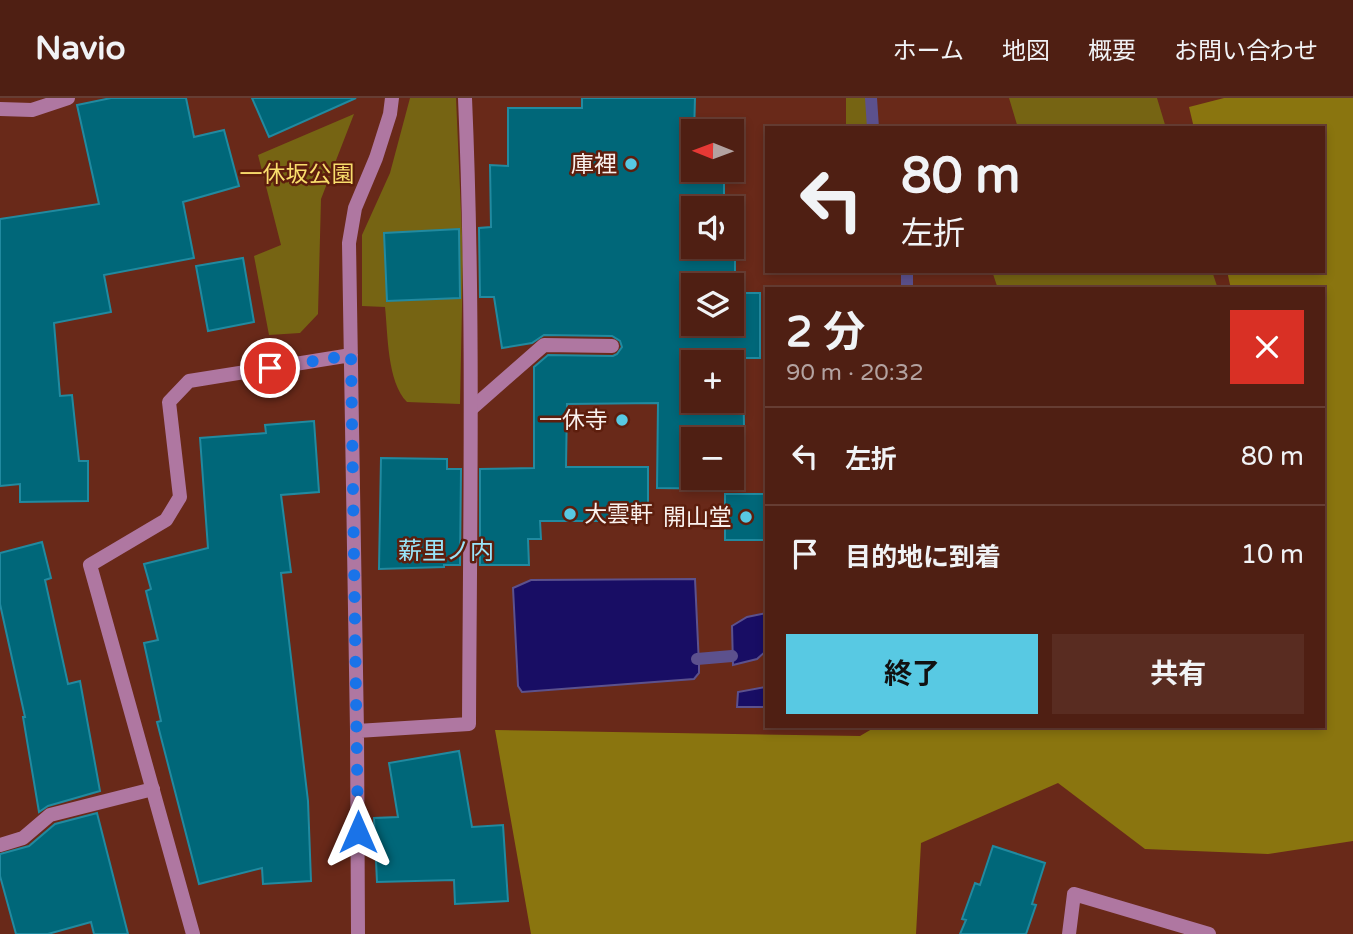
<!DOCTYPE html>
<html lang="ja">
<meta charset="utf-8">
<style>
:root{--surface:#4f1f13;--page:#592c21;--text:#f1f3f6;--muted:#b3a2a0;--line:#663d33;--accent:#58c9e3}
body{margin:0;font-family:"Varela Round","Noto Sans JP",sans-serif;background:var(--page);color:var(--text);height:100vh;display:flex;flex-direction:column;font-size:26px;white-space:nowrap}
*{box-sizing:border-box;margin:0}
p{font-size:23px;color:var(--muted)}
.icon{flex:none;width:38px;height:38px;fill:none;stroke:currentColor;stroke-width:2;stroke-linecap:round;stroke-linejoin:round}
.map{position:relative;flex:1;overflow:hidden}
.panel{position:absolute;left:765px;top:189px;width:560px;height:441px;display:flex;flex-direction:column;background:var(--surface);border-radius:0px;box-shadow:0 4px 10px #0003,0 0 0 2px var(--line)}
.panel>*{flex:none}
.banner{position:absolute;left:765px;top:28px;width:560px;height:147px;border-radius:0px;box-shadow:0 4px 10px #0003,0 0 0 2px var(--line);background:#4f1f13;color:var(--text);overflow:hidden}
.needle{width:46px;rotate:271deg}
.controls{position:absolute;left:681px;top:21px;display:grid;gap:14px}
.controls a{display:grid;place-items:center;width:63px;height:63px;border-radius:0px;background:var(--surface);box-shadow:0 4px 10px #0003,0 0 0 2px var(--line);font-size:35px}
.pin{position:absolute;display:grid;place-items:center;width:60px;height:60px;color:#fff;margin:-30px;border:4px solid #fff;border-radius:50%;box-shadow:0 2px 7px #0007}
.me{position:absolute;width:77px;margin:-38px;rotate:0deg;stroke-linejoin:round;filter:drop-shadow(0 0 5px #0008)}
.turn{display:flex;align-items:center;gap:24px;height:147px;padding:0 21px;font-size:32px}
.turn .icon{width:91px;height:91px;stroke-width:2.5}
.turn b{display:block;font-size:49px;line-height:60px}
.round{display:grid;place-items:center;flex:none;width:74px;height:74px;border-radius:0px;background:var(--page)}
.summary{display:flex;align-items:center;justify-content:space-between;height:119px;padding:0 21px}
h1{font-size:42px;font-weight:700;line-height:52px}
.button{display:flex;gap:14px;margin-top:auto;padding:14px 21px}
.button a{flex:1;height:80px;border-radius:0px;background:var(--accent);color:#111;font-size:28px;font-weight:700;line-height:80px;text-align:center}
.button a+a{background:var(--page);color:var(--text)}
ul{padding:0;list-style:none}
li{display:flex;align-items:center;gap:21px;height:98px;padding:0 21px;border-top:2px solid var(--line)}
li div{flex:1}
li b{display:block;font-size:26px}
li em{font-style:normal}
header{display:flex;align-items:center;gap:42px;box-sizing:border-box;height:98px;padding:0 35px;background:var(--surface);border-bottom:2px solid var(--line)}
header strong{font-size:33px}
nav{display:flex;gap:38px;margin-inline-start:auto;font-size:24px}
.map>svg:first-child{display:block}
.green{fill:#766413}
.forest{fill:#8a750f}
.water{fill:#180d64;stroke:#5c518d;stroke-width:2}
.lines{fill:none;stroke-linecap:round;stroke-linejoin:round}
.stream{stroke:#5c518d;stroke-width:12}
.building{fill:#006779;stroke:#218aa0;stroke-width:2;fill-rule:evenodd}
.lane{stroke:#af77a1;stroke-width:14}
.street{stroke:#af77a1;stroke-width:14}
.route{stroke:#1a73e8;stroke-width:12;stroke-dasharray:0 21.6}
.poi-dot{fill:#58c9e3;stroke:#5d1e0d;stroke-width:2.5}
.labels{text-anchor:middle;stroke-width:5;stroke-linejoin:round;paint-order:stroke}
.poi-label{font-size:23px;fill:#f9f1ee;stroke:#5d1e0d;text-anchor:end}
.park-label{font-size:23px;fill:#f9dd6c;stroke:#5d1e0d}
.neighbourhood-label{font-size:24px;fill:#99e5f9;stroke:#5d1e0d}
</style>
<header>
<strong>Navio</strong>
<nav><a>ホーム</a><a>地図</a><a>概要</a><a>お問い合わせ</a></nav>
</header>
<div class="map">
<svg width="1353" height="836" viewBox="0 0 1353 836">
<rect width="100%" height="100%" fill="#692919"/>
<!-- green -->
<path class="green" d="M410 0H456L463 160 460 306 407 304C387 284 388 236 385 209L362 208V137L390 75Z
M846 0H868L870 30H846Z
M1009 0H1157L1166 30H1018Z
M354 16 321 101 318 216 300 235 269 237 254 158 281 147 258 57Z
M992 173H1212L1218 191H998Z"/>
<!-- forest -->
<path class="forest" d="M1224 0H1353V743L1268 756 1145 751 1058 685 921 745 916 836H531L495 632 860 638 877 628H1323V191H1231L1227 173H1323V30H1194L1189 9Z"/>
<!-- water -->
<path class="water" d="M695 481 699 567V575L694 581 522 594 518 588 513 490 531 482Z
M766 515V553L757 561 733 567 732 528 747 519Z
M766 589V609H737L738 594Z"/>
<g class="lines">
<!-- stream -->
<path class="stream" d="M871 0 873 30
M907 173V191
M697 561 732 558"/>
</g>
<!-- building -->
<path class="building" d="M111 0H186L194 39 224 32 239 88 183 104 194 160 104 177 111 214 54 225 60 298 72 297 79 363H88V403L20 404V386L0 388V121L99 106 77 7Z
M252 0H356L269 39Z
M582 0H695L693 72H696V78H724V110H693V149H732V111H735V195H760V260H743L744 329 737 330 736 391 657 390 658 305 567 306 566 369H648V423H540L541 441H528L529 467H480V371L534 370V269L548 257 613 258 617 256 622 249 620 243 612 238 544 237 532 245 502 250 494 199H480L479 130 491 129 490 67 508 68V10H582ZM693 187H732V226H693ZM693 264H732V303H693ZM693 341H732V380H693Z
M459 131 460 200 387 203 384 135Z
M243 160 254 224 208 233 196 168Z
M314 323 319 394 281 397 291 474 281 475 308 703 311 783 263 786 262 770 199 786 157 624 161 623 144 545 158 542 146 493 151 491 144 466 208 450 200 340 266 335 265 327Z
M381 360 447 361V371H461L460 467H444V469L379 471Z
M725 396H766V442H725Z
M42 444 51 480 45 482 68 586 80 583 100 693 48 708 39 714 23 619H25L0 506V455Z
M459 653 472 729 503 727 508 803 455 806 454 782 377 784 374 720 398 719 389 665Z
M97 715 128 836H94L91 824 48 836H16L0 778V756L29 748 55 726Z
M993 748 1045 765 1032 806 1036 807 1026 836H960L966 822 962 821 975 785 980 787Z"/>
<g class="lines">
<!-- lane -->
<path class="lane" d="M471 311 544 247 612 248
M0 747 23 740 50 717 153 691"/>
<!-- street -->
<path class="street" d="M0 11 32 12 68 0
M357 633 469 626C470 417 474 208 465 0
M193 836 90 467 166 422 180 399 169 304 189 283 351 257
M358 836 357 633 349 145 355 110 376 60 390 16 392 0
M1069 836 1074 796 1209 836"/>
</g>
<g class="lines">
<!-- route -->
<path class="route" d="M270 270 351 257 358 734"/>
</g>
<!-- markers -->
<g class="poi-dot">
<circle cx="631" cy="66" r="7"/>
<circle cx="622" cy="322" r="7"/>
<circle cx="570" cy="416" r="7"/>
<circle cx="746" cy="419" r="7"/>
</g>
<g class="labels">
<!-- poi labels -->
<g class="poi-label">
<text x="617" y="74">庫裡</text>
<text x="608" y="330">一休寺</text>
<text x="584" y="424" text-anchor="start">大雲軒</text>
<text x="732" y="427">開山堂</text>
</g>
<!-- park labels -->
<g class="park-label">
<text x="297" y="84">一休坂公園</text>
</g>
<!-- neighbourhood labels -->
<g class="neighbourhood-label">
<text x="446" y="461">薪里ノ内</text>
</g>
</g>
</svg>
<div class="controls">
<a><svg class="needle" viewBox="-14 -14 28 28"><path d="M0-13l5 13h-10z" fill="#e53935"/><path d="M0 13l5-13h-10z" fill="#b3a2a0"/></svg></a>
<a><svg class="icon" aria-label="sound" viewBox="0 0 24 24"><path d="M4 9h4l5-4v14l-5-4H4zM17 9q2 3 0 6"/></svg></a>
<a><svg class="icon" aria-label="layers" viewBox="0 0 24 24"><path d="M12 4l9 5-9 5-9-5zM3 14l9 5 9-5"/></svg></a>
<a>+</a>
<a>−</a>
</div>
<div class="pin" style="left:270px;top:270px;background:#d93025"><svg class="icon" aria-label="arrive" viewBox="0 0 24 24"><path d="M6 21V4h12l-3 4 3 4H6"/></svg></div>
<svg class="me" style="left:358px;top:734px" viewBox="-20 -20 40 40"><path d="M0-17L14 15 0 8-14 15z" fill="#1a73e8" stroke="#fff" stroke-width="4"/></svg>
<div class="banner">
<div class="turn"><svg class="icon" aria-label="left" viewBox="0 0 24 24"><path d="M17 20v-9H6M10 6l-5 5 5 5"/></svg><div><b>80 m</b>左折</div></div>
</div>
<section class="panel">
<div class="summary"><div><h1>2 分</h1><p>90 m · 20:32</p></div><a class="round" style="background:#d93025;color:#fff"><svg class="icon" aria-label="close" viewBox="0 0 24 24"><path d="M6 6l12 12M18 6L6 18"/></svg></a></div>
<ul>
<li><svg class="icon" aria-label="left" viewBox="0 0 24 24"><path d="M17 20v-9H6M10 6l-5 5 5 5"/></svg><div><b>左折</b></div><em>80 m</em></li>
<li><svg class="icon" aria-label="arrive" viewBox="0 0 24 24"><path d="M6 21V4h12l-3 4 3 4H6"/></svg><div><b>目的地に到着</b></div><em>10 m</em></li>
</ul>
<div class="button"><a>終了</a><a>共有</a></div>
</section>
</div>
